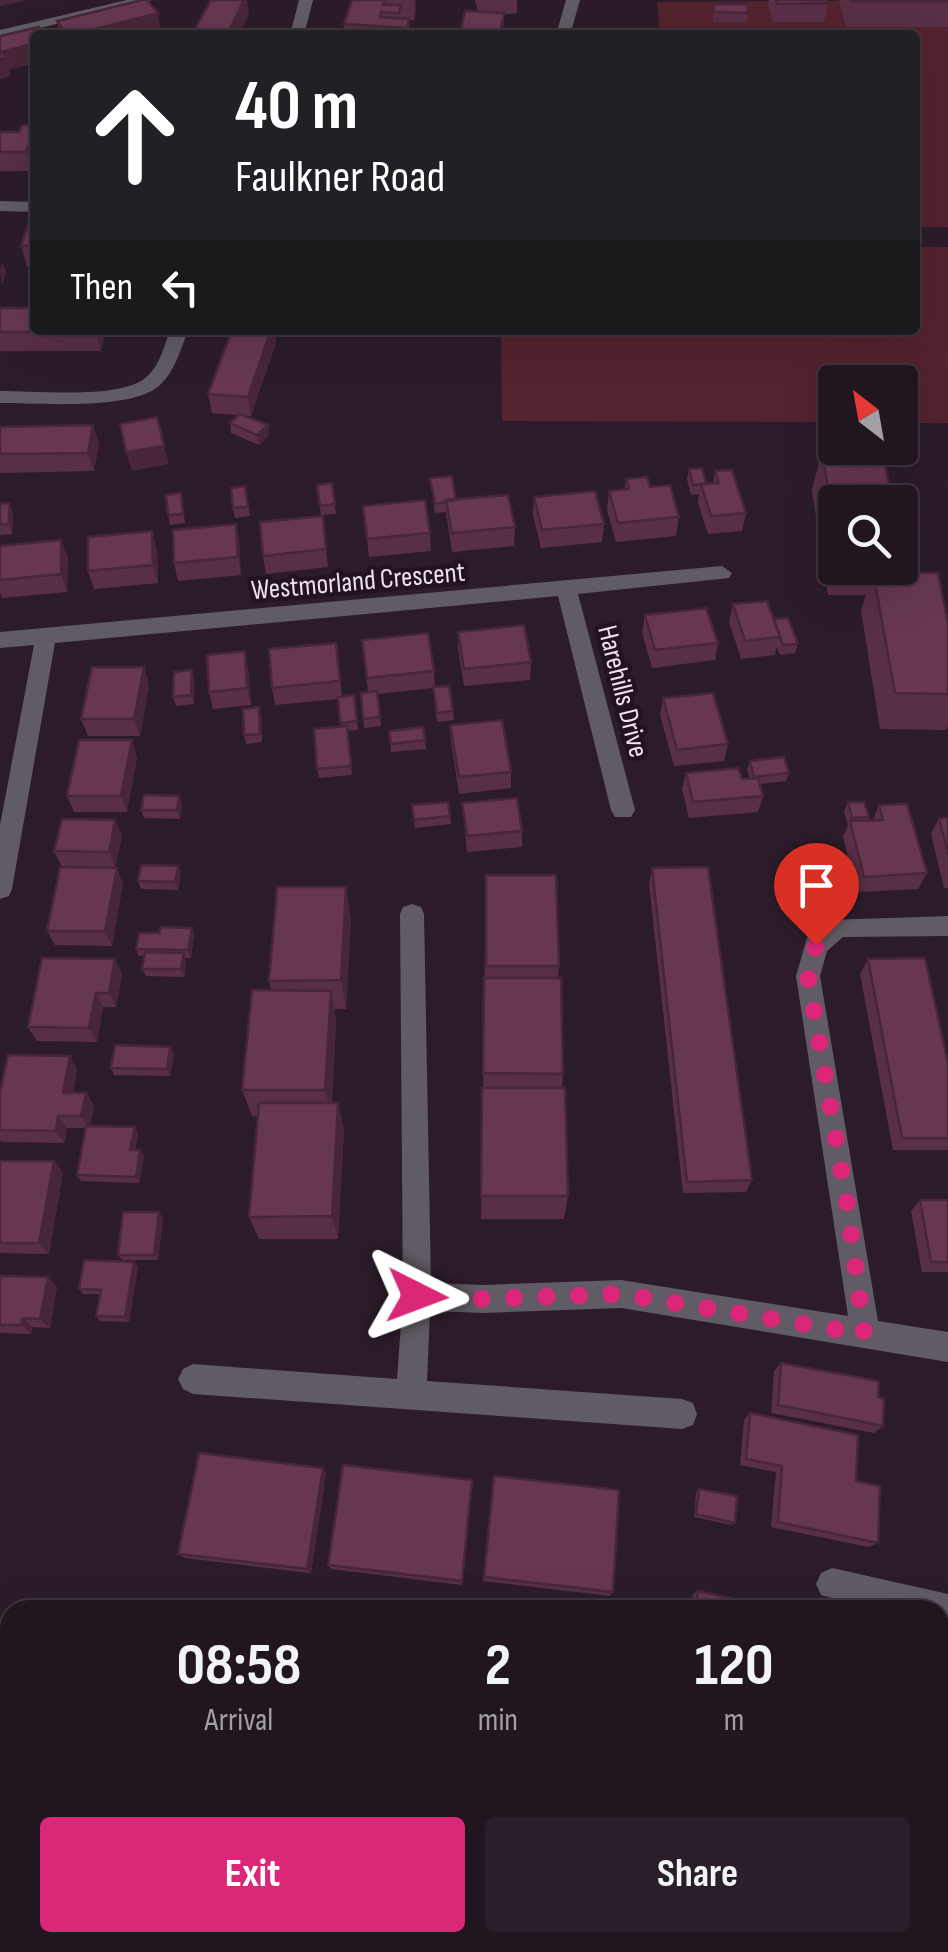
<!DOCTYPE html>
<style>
:root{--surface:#211520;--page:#291e29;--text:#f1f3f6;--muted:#a29fa5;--line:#3e343e;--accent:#db2777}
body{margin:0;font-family:"Sofia Sans Condensed",sans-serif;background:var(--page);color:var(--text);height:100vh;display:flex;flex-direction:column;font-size:38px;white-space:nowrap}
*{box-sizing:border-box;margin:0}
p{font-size:32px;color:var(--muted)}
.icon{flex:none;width:55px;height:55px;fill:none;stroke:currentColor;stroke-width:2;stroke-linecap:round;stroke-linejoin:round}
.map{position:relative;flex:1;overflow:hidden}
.sheet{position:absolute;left:0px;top:1600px;width:950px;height:352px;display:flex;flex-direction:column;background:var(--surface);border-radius:30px 30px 0 0;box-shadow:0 10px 40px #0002,0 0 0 2px var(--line)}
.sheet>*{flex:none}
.banner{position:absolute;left:30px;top:30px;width:890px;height:305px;border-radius:10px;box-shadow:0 10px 40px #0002,0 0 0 2px var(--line);background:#202124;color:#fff;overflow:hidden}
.needle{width:65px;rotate:329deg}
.fabs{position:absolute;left:818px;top:365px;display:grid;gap:20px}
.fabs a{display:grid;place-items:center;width:100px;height:100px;border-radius:10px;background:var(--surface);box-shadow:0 10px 40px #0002,0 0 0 2px var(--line);font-size:50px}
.pin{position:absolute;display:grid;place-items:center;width:85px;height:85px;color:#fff;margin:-102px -42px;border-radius:50% 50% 50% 0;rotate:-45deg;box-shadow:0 0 10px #0007}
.pin .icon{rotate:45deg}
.me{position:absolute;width:110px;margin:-55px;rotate:93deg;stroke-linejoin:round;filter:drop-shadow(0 0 8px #0008)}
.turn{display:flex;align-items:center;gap:35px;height:210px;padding:0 40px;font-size:45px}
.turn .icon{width:130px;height:130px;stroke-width:2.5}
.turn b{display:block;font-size:70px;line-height:85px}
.then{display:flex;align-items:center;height:95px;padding:0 40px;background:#0003;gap:20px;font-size:38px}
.eta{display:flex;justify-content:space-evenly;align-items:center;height:170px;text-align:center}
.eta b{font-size:60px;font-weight:700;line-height:70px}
.cta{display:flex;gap:20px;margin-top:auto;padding:20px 40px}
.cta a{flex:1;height:115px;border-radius:10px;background:var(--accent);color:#fff;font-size:40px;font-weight:700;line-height:115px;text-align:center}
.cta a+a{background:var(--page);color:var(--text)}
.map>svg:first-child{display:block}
.green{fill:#53232e}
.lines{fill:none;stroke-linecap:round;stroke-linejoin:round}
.minor{fill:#605b64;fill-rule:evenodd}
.trunk{fill:#aa9eb4;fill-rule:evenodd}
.wall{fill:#592f46}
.shaded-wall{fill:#482639}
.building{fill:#673751;stroke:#482639;stroke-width:2.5}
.route{stroke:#db2777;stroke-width:18;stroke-dasharray:0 32.4}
.labels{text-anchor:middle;stroke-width:9;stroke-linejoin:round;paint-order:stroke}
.street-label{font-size:28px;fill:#eee3ed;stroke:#221321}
</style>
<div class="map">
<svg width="948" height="1952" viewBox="0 0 948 1952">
<rect width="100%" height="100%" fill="#2c1c2b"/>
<!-- green -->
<path class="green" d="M948 0V227H915V35H660L657 2Z
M915 247H948V423H900V382H835V422L502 421 501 330H915Z"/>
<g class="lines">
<!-- minor -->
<path class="minor" d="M127 0H152L0 38V30Z
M299 0H313L304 35H290Z
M566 0H580L570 35H556Z
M0 201 35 202V212L0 211Z
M170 330H188C181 349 175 371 160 385 133 411 37 403 0 403V391C34 391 117 399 144 379 159 368 164 347 170 330Z
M722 566 732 573 729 578 578 594 635 810 631 817H615L611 810 558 596 55 643 12 889 9 896 0 899V825L34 645 0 648V632Z
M412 904 421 907 424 914 431 1283 483 1285 621 1280 848 1316 796 976 807 938 829 920 948 916V936L843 937 827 951 820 976 878 1321 948 1332V1362L621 1308 483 1313 430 1311 427 1381 682 1399 693 1403 697 1414 693 1425 682 1429 193 1394 183 1389 178 1379 183 1369 193 1364 397 1379 403 1296 400 914 403 907Z
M832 1568 948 1594V1626L940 1624V1610H877L821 1595 816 1584 821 1573Z"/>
<!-- trunk -->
<path class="trunk" d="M0 1652 10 1656V1692L0 1688Z
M0 1795 10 1799V1837L0 1833Z
M290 1942H348L352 1952H294Z
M683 1942H743L747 1952H687Z"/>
</g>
<!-- wall -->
<path class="wall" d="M352 0H416V11L414 20H409L410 35H345L344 24Z
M475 0H517V13L504 14 503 35H460L478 12Z
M769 0H827L828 3 824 22H773L768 4Z
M839 0H948V27H846Z
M713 4 748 13 747 23 713 22Z
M57 21 161 32 150 35H60Z
M35 125V169H32V171H0V132H19Z
M35 225V266H27L21 246Z
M0 308 106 330 101 351H0Z
M276 342 251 416H244L268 425 269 435 259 445 231 433 230 423 238 415 212 413 208 394Z
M93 425 99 444 94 471 0 473V427Z
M822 451 835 502V568H899L898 573 948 623V726L946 730 880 729 861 610 866 595H828L812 490Z
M689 469 706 484 713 483 715 471 746 513 742 531 708 534 698 503 699 494 691 495 687 479Z
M430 478 456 500 515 527 514 546 452 552 446 512 435 513Z
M626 479 650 487 679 517 676 536 616 542 607 510 609 491 624 490Z
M332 483 336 514 321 515 317 485Z
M245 486 250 516 235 518 233 508Z
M181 493 185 523 170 525 168 515Z
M534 497 604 524 602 542 541 548 533 515Z
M0 504 13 513 12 534 0 535Z
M363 506 430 533 431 551 369 557Z
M323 516 328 567 266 574 263 556Z
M236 524 239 542 241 575 178 581 174 563Z
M152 531 157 550 158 583 94 589 88 571Z
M61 540 68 558 67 592 2 598 0 592V546Z
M733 604 774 619 798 644 795 653 780 655 777 647 775 655 741 659 729 622Z
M645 615 718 643 715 660 652 668 642 632Z
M458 632 531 662 530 680 464 686 458 649Z
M362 640 434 671 435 687 453 711 454 720 437 722 433 688 378 694 381 726 364 728 361 693 368 692Z
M336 643 342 696 354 695 358 730 347 731 352 775 319 778 317 769 341 726 338 699 275 705 272 688Z
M144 667 149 685 140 736H88L81 719Z
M248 669 251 705 213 709 209 692Z
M194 679V704L176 706 173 697Z
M663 698 728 744 724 761 674 766 660 715Z
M261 716 262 742 246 744 244 735Z
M450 725 511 772V788L459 794 451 742Z
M389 731 425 740 426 749 391 752Z
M132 740 137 757 127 812H74L67 796Z
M750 761 789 773 786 781 760 784 763 796 758 812 689 818 682 789 686 773 742 779 750 778 747 770Z
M179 796 182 804 180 819 144 818 141 810Z
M848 802 869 817 868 820H873L879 805 927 873 918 889 857 892 843 837 848 825 844 811Z
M462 803 522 831V847L467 852Z
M412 805 450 816 451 824 415 828Z
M939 818H948V888H944L931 834Z
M115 820 122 836 115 868 123 883 112 946 55 945 47 931 62 867 54 851Z
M652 868 752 1180 746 1192 683 1193 649 884Z
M181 874 178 890 141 889 138 881Z
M486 875 559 966 558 978 563 1074 562 1088 568 1196 564 1219H481Z
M351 919 346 1009H334L336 1020 332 1103H338L344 1129 338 1239H259L249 1217 258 1116H252L242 1090 271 990 269 981Z
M192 928 194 935 191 958H185L186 961 184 977 146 976 142 969 145 956H139L136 949 159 933Z
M868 959 948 1063V1150H893L860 974Z
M122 974 116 1007H103L97 1042 37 1041 28 1027Z
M170 1047 174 1054 170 1076 114 1075 111 1068Z
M70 1056 77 1069 73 1093H86L94 1106 90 1126 138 1134 135 1150 144 1156 139 1183 81 1181 77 1175 86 1128H67L64 1143 2 1142 0 1140V1092Z
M0 1161H54L63 1173 49 1254 0 1253Z
M920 1200H948V1272H922L911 1211Z
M163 1218 158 1260H122L118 1255Z
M134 1262 138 1267 129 1322 100 1321 96 1316 100 1294H83L79 1289Z
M0 1276 48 1277 57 1287 50 1328 32 1327 31 1334 0 1333Z
M781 1363 878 1397 883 1426 874 1433 771 1413 774 1371Z
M750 1413 856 1481 878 1543 868 1547 771 1527 776 1472 740 1465 744 1420Z
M323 1468 326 1474 311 1573 185 1558 178 1554Z
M494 1476 613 1592 610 1596 483 1581Z
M472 1486 462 1585 331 1569 328 1565Z
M699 1489 735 1523 732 1525 694 1517 696 1492Z
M698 1591 760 1610H691L693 1594Z"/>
<!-- shaded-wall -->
<path class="shaded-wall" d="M0 0H27L0 6Z
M244 0H247L249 14 239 35H227Z
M414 0H416V11L414 20Z
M158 13 161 32 150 35H72Z
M35 43V63L9 70 11 76 0 79V59L2 52Z
M35 125V159H30L32 171 26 152Z
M2 262 6 272 2 285 0 270Z
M97 330H106L101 351 96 332Z
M271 330H275L276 342 251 416 248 397Z
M93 425 99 444 94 471 88 453Z
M268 425 269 435 259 445 257 435Z
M164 446 169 464 132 471 126 452Z
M9 503 13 513 12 534 9 524Z
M236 524 239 542 241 575 238 557Z
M152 531 157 550 158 583 153 565Z
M61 540 68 558 67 592 61 574Z
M245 651 248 669 251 705 247 688Z
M144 667 149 685 140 736 134 719Z
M192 670 194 679V704L191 695Z
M132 740 137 757 127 812 121 796Z
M179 796 182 804 180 819 177 810Z
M115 820 122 836 115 868 109 852Z
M178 866 181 874 178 890 175 882Z
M117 868 123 883 112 946 105 931Z
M346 887 351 919 346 1009 341 980Z
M192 928 194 935 191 958 188 950Z
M184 953 186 961 184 977 181 969Z
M115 959 122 974 116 1007 109 993Z
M331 991 336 1020 331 1116 325 1090Z
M96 993 103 1007 97 1042 89 1028Z
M170 1047 174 1054 170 1076 167 1069Z
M70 1056 77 1069 71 1105 63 1093Z
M86 1093 94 1106 89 1128 81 1116Z
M338 1103 344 1129 338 1239 332 1216Z
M58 1116 67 1128 64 1143 56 1131Z
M135 1127 138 1134 134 1156 130 1150Z
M140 1150 144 1156 139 1183 136 1177Z
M54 1161 63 1173 49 1254 39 1243Z
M159 1212 163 1218 158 1260 154 1255Z
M134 1262 138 1267 129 1322 125 1317Z
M48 1277 57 1287 50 1328 40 1319Z
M23 1318 32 1327 31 1334 21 1325Z
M323 1468 326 1474 311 1573 307 1569Z"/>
<!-- building -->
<path class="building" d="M142 0H147L158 13 72 35H67L57 21Z
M211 0H244L227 35H192Z
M352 0H386L383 5H401L399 13 381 12 380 17 409 19 407 28 344 24Z
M776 0H827L828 3 777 4Z
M851 0H948V1H851Z
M713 4H747L748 13 714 12Z
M465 11 504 13 500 35H460Z
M39 27 45 35H35V43L2 52 6 57 0 59V36Z
M22 125H35L26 152H0V132H19Z
M35 141V159H30Z
M28 225H35V246H21Z
M0 308H35V330H97L96 332H0Z
M232 330H271L248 397 208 394Z
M240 414 268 425 257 435 230 423Z
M157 417 164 446 126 452 120 424Z
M93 425 88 453 0 454V427Z
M822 451 883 452 892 502H835V531Z
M702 468 706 484 693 485 689 469Z
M732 470 746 513 711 516 701 484 719 483 715 471Z
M452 476 456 500 435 504 430 478Z
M647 477 650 487 670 485 679 517 618 523 609 491 629 489 626 479Z
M332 483 335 504 320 506 317 485Z
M245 486 248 507 233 508 231 488Z
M595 491 604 524 542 530 534 497Z
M181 493 183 514 168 515 166 495Z
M508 495 515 527 452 533 446 500Z
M425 500 430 533 367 539 363 506Z
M9 503V524L0 525V504Z
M323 516 326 549 263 556 260 522Z
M236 524 238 557 174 563 173 530Z
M152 531 153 565 88 571V537Z
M61 540V574L0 580V546Z
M873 572 938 573 948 623V694L895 693Z
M767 601 780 637 745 641 733 604Z
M706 608 718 643 655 650 645 615Z
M788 618 798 644 783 645 774 619Z
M524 625 531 662 464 669 458 632Z
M428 633 434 671 367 678 362 640Z
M336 643 340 681 272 688 269 649Z
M245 651 247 688 209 692 207 655Z
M92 667H144L134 719H81Z
M192 670 191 695 173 697 174 672Z
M449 686 453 711 437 713 433 687Z
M377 691 380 717 363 719 361 693Z
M713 693 728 744 677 750 663 698Z
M354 695 357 721 340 723 338 697Z
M259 707 260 734 244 735 243 709Z
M502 720 511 772 459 777 450 725Z
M347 726 351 766 317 769 314 729Z
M423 727 425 740 391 744 389 731Z
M79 740H132L121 796H67Z
M784 757 789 773 754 777 750 761Z
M738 768 742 779 758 778 763 796 693 802 686 773Z
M144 795 179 796 177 810H141Z
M517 798 522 831 467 836 462 803Z
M448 802 450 816 414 820 412 805Z
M848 802H864L869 817 852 818Z
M907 804 927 873 864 877 850 821 883 820 879 805Z
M939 818H948V854Z
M62 819 115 820 109 852 54 851Z
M141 865 178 866 175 882 138 881Z
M60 867 117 868 105 931H47Z
M708 867 752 1180 687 1182 652 868Z
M486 875H556L559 966H486Z
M277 887H346L341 980 269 981Z
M161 927 192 928 188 950 136 949 139 933H159Z
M145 952 184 953 181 969H142Z
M42 958 115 959 109 993H96L89 1028 28 1027Z
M925 958 948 1063V1138H902L868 959Z
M484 978H561L563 1074 483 1073Z
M252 990 331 991 325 1090H242Z
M115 1045 170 1047 167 1069 111 1068Z
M8 1055 70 1056 63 1093H86L81 1116H58L56 1131 0 1130V1092Z
M482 1088H565L568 1196H481Z
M259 1103H338L332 1216 249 1217Z
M86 1126 135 1127 130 1150H140L136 1177 77 1175Z
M0 1161H54L39 1243H0Z
M920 1200H948V1262H931Z
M123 1212H159L154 1255H118Z
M84 1260 134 1262 125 1317 96 1316 101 1290 79 1289Z
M0 1276 48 1277 40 1319 23 1318 21 1325H0Z
M781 1363 879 1381 878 1397 884 1399 883 1426 778 1405Z
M750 1413 858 1435 856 1481 880 1486 878 1543 778 1522 782 1466 746 1459Z
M199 1453 323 1468 307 1569 178 1554Z
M343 1465 472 1480 462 1581 328 1565Z
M494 1476 619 1490 613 1592 484 1577Z
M699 1489 737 1496 735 1523 696 1514Z
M698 1591 761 1605 760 1610H696Z
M940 1690 948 1692V1814L940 1812Z"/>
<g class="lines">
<!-- route -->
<path class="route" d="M417 1296 483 1299 621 1294 864 1334 848 1209 808 976 816 945"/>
</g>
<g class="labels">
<!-- street labels -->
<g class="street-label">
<text transform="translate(358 580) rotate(-5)" y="10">Westmorland Crescent</text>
<text transform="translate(624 691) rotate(76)" y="10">Harehills Drive</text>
</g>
</g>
</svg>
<div class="fabs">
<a><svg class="needle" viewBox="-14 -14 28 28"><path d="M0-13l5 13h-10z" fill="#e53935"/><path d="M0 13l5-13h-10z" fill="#a29fa5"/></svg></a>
<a><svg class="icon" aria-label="search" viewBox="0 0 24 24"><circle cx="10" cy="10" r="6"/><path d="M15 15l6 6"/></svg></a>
</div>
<div class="pin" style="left:816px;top:945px;background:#d93025"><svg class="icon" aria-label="arrive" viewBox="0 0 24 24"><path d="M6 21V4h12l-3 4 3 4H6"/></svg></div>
<svg class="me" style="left:417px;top:1296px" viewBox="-20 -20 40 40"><path d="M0-17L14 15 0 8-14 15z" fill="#db2777" stroke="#fff" stroke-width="4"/></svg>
<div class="banner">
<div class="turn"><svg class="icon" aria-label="ahead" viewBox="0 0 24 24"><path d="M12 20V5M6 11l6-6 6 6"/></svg><div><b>40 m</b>Faulkner Road</div></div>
<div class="then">Then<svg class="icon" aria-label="left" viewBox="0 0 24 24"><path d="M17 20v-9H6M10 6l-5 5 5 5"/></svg></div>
</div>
<section class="sheet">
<div class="eta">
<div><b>08:58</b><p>Arrival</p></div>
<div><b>2</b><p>min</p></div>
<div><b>120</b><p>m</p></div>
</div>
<div class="cta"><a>Exit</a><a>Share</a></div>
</section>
</div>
